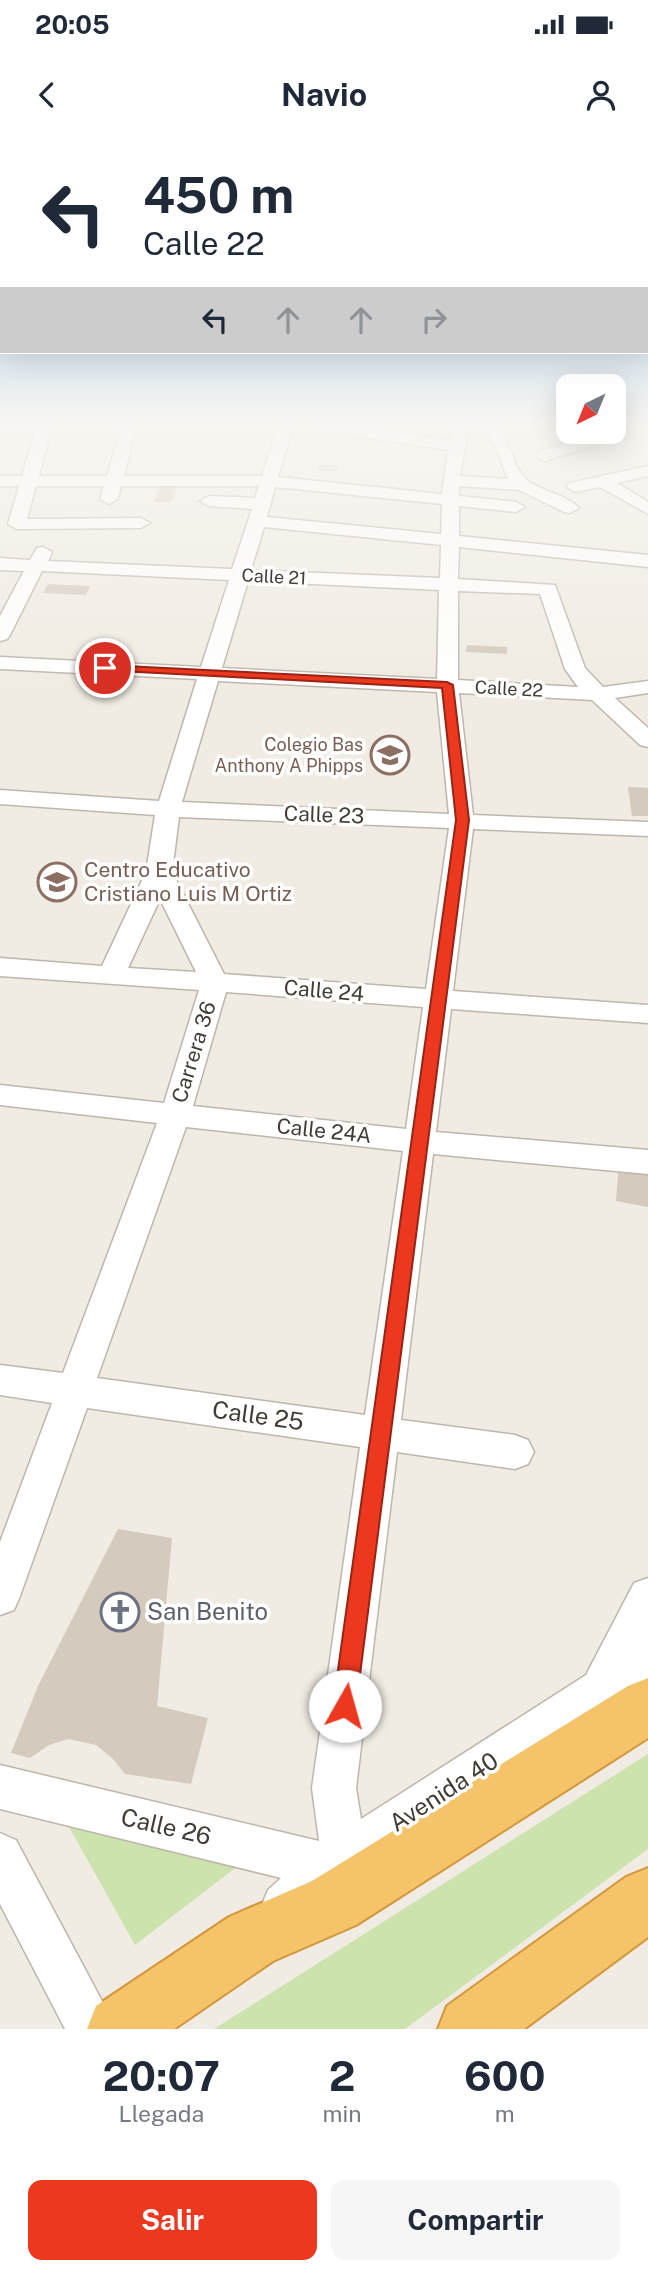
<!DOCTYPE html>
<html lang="es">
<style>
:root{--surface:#fff;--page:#f6f6f7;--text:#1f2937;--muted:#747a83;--accent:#ec381e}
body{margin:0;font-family:"Public Sans",sans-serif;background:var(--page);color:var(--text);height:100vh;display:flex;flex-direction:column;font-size:26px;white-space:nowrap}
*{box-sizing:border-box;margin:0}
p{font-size:23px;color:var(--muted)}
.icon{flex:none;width:38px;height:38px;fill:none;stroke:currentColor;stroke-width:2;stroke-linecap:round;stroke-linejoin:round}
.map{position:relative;height:1889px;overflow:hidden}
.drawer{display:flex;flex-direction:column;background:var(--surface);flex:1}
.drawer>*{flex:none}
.banner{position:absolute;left:0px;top:0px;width:649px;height:214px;box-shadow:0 7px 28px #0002;background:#fff;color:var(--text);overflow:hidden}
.needle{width:46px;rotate:223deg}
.tools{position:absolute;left:556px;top:234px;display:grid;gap:14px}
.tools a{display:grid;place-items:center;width:70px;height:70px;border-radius:14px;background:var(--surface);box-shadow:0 7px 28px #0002;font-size:35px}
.pin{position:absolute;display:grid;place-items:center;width:60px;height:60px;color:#fff;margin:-30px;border:4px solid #fff;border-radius:50%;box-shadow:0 2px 7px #0007}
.me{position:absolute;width:77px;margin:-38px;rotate:7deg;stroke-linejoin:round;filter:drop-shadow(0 0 5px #0008)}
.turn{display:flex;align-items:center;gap:24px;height:147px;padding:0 28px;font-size:32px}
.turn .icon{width:91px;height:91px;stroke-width:2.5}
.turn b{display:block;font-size:49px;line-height:60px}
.lanes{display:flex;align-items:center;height:66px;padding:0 28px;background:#0003;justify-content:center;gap:35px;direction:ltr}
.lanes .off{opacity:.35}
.eta{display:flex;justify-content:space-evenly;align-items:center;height:119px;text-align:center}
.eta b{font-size:42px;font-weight:700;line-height:49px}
.action{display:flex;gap:14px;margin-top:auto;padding:14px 28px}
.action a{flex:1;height:80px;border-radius:14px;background:var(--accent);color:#fff;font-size:28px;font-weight:700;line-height:80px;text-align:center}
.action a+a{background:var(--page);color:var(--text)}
.status{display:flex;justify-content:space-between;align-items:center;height:49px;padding:0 35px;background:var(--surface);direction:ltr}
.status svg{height:19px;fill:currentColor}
header{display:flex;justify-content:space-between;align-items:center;height:91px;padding:0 28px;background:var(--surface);font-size:32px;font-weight:700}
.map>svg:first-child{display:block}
.green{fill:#cce3ae}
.building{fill:#d4cabd}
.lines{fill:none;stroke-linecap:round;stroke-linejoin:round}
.minor-casing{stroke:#beb6aa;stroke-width:3}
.highway-casing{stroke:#d3973b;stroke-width:4}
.minor{fill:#fff;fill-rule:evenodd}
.highway{fill:#f5c36a;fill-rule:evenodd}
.route{fill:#ec381e;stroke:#992414;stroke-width:2}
.labels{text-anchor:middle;stroke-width:7;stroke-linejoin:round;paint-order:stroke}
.far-street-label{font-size:18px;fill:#423c34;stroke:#fff}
.far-education-label{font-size:18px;fill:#785e54;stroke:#fff;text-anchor:end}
.street-label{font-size:21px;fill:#423c34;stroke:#fff}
.education-label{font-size:21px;fill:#785e54;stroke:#fff;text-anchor:start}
.near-street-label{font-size:24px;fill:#423c34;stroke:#fff}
.near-worship-label{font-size:24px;fill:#5b616d;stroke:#fff;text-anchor:start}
</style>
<div class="status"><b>20:05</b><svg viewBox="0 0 49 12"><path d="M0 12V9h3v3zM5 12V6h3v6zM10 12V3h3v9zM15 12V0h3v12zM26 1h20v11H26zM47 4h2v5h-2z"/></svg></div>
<header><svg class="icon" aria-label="back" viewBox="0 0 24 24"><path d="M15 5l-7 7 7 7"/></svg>Navio<svg class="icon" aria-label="person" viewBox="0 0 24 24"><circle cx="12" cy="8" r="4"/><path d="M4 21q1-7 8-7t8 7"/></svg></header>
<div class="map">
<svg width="648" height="1889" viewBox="0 0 648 1889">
<rect width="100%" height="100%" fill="#f0ece3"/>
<!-- green -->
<path class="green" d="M648 1614V1709L405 1889H214Z
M68 1685 238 1726 135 1805Z"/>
<!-- building -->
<path class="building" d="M320 324 340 326 336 332 316 330Z
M161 342 178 343 171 362H154Z
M48 444 90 446 86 455 43 453Z
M467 505 507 507V514L466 512Z
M628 647 648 648V676H632Z
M619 1022 648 1027V1067L616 1061Z
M118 1389 172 1398 157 1566 208 1578 191 1644 125 1634 113 1619 96 1605 68 1599 49 1605 30 1618 11 1613 38 1546Z"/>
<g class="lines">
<defs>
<path id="minor" d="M0 285 201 286 193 291H135L124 336H262L278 285H294L278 337 442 354 448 310 315 290 307 285H348L450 301 453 285H469L460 336 508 339 493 301 481 285H498C511 301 512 326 526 339 541 352 566 354 579 368L570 373 564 372 519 350 459 346V356L516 362 525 367 516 372 459 366V396L648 415V427L459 407 458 439 555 445 585 528 603 547 648 541V553L615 558 648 588V607L640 605 592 560 459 553 473 675 648 682V696L473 689 453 851 648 865V883L451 869 436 992 648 1010V1034L433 1014 401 1280 515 1295 528 1300 534 1312 528 1324 515 1329 397 1312 356 1648 361 1679 586 1535 634 1443 648 1438V1544L360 1733 333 1754 302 1784 285 1791 268 1784 261 1767 268 1750 281 1738 0 1669V1625L319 1701 312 1648 360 1307 87 1268 20 1456 14 1470 0 1475V1402L52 1263 0 1255V1225L63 1233 157 983 0 965V945L164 963 199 850 0 836V818L102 826 146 732 155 675 0 664V650L159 661 197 539 0 529V517L201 527 229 440 42 431 10 495 7 499 0 501V476L24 431 0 430V418L30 420 37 408 43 407 52 412 48 421 232 429 252 369 209 366 200 361 209 356 255 358 259 346H121L118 359 109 364 100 359 104 346H36L27 379 141 378 150 383 141 388 17 389 8 384 19 346H0V336H22L35 291 0 292ZM51 291H120L107 336H39ZM275 347 442 364 441 394 267 377ZM264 387 441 405 440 438 251 430ZM248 441 439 450 437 539 222 528ZM458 451 540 454 565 529 578 547 458 540ZM218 541 437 552 449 674 182 662ZM179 677 449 688 426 849 224 834 172 732ZM160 759 196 832 128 828ZM226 852 423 867 406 989 193 966ZM186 987 403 1011 365 1275 97 1238Z
M597 295 605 300 603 303 544 321 536 316 540 311Z
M648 326V336L617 343 648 362V374L600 347 575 352 567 347 569 343Z
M0 1693 16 1700 117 1889H65L0 1764Z"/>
<path id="highway" d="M648 1538V1598L356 1785 273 1821 174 1889H87L96 1866 229 1777 312 1741 628 1546Z
M648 1728V1797L524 1889H438L447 1866 626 1737Z"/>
</defs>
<!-- minor casing -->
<use href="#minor" class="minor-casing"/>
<!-- highway casing -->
<use href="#highway" class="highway-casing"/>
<!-- minor -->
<use href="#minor" class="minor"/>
<!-- highway -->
<use href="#highway" class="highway"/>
</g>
<!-- sky -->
<linearGradient id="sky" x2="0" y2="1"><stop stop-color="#8cbfe9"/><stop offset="0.52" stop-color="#f8f6f2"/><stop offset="1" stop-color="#f8f6f2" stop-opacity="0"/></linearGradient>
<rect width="648" height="550" fill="url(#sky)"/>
<!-- route -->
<path class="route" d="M105 525 447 542 453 545 469 680 356 1566 353 1575 345 1578 337 1575 333 1566 456 680 442 548 101 530 100 528Z"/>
<!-- icons -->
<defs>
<symbol id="school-ring" viewBox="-11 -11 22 22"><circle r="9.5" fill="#fff" stroke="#8d6e63" stroke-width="1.5"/><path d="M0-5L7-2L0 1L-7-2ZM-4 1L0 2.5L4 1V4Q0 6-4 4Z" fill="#8d6e63"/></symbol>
<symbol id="church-ring" viewBox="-11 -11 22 22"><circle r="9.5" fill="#fff" stroke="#6b7280" stroke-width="1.5"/><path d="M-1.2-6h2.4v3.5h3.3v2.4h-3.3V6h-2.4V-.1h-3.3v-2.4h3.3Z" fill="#6b7280"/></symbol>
</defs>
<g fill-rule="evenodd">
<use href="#school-ring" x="368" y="593" width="44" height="44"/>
<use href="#school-ring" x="35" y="720" width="44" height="44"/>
<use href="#church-ring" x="98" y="1450" width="44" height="44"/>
</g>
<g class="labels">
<!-- far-street labels -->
<g class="far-street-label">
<text transform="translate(274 437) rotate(3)" y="6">Calle 21</text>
<text transform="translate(509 549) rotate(3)" y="6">Calle 22</text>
</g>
<!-- far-education labels -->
<g class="far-education-label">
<text x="363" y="611">Colegio Bas<tspan x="363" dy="21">Anthony A Phipps</tspan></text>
</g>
<!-- street labels -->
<g class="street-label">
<text transform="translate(324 675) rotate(2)" y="7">Calle 23</text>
<text transform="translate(324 851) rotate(5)" y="7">Calle 24</text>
<text transform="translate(194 912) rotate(-73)" y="7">Carrera 36</text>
<text transform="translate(324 991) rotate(6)" y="7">Calle 24A</text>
</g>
<!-- education labels -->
<g class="education-label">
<text x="84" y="737">Centro Educativo<tspan x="84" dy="24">Cristiano Luis M Ortiz</tspan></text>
</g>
<!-- near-street labels -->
<g class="near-street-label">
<text transform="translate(258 1276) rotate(8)" y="8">Calle 25</text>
<text transform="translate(444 1652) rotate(-33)" y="8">Avenida 40</text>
<text transform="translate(166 1687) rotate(13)" y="8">Calle 26</text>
</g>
<!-- near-worship labels -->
<g class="near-worship-label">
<text x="147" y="1480">San Benito</text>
</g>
</g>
</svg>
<div class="tools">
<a><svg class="needle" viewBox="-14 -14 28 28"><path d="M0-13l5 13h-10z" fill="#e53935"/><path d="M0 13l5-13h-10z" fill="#747a83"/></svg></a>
</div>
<div class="pin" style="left:105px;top:528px;background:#d93025"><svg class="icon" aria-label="arrive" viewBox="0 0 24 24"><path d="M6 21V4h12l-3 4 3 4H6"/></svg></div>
<svg class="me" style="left:345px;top:1566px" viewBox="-20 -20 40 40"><circle r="19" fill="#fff"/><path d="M0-13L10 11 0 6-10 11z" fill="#ec381e"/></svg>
<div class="banner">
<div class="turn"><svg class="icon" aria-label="left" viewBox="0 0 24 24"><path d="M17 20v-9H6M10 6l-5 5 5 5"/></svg><div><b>450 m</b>Calle 22</div></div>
<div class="lanes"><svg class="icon" aria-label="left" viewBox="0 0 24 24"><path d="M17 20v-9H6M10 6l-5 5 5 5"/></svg><svg class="icon off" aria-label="ahead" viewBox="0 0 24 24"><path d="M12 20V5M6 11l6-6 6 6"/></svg><svg class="icon off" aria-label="ahead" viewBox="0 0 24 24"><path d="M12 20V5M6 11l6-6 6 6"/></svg><svg class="icon off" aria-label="right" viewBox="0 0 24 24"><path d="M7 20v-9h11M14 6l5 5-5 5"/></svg></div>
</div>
</div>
<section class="drawer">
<div class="eta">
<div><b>20:07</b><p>Llegada</p></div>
<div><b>2</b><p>min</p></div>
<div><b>600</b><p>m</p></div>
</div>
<div class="action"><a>Salir</a><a>Compartir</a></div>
</section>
